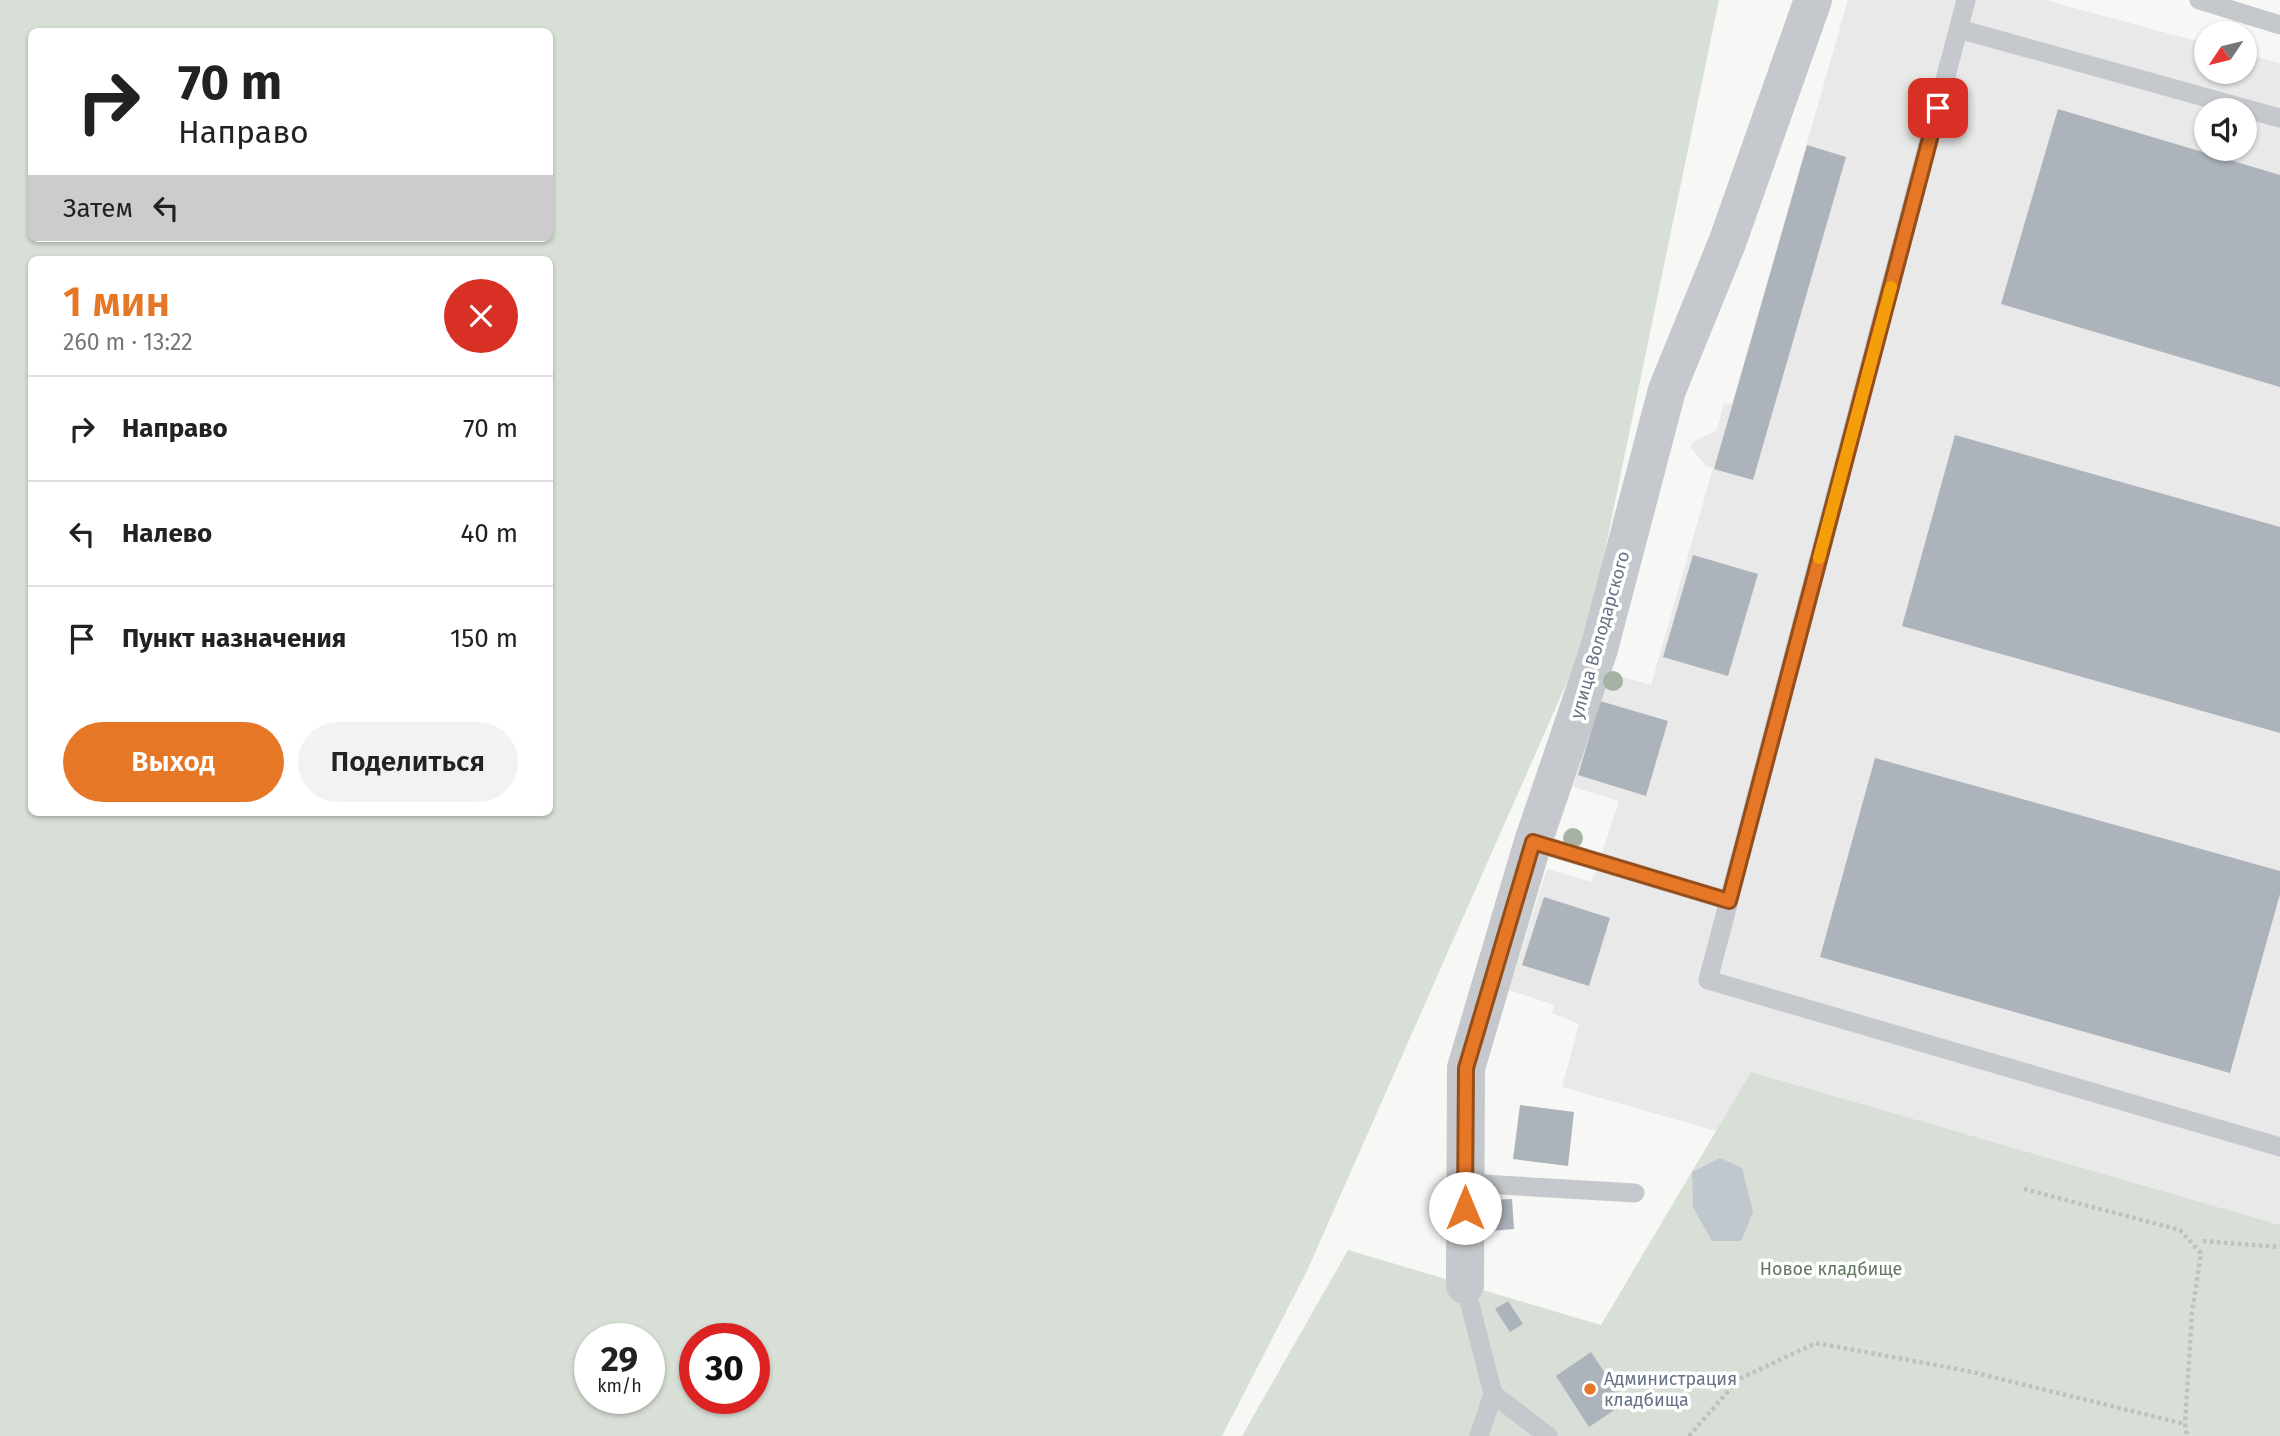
<!DOCTYPE html>
<html lang="ru">
<meta charset="utf-8">
<style>
:root{--surface:#fff;--page:#f2f2f2;--text:#222;--muted:#767676;--line:#e0e0e0;--accent:#e57727}
body{margin:0;font-family:"Fira Sans",sans-serif;background:var(--page);color:var(--text);height:100vh;display:flex;flex-direction:column;font-size:26px;white-space:nowrap}
*{box-sizing:border-box;margin:0}
p{font-size:23px;color:var(--muted)}
.icon{flex:none;width:38px;height:38px;fill:none;stroke:currentColor;stroke-width:2;stroke-linecap:round;stroke-linejoin:round}
.map{position:relative;flex:1;overflow:hidden}
.drawer{position:absolute;left:28px;top:256px;width:525px;height:560px;display:flex;flex-direction:column;background:var(--surface);border-radius:10px;box-shadow:0 2px 5px #0004}
.drawer>*{flex:none}
.banner{position:absolute;left:28px;top:28px;width:525px;height:214px;border-radius:10px;box-shadow:0 2px 5px #0004;background:#fff;color:var(--text);overflow:hidden}
.needle{width:46px;rotate:235deg}
.tools{position:absolute;left:2194px;top:21px;display:grid;gap:14px}
.tools a{display:grid;place-items:center;width:63px;height:63px;border-radius:50%;background:var(--surface);box-shadow:0 2px 5px #0004;font-size:35px}
.speed{position:absolute;left:574px;top:1323px;display:flex;gap:14px;font-size:35px;font-weight:700;text-align:center}
.speed>*{display:grid;place-content:center;width:91px;height:91px;border-radius:50%;background:var(--surface);box-shadow:0 2px 5px #0004;line-height:1}
.speed small{font-size:18px;font-weight:400}
.speed .limit{border:10px solid #d22;background:#fff;color:#111}
.pin{position:absolute;display:grid;place-items:center;width:60px;height:60px;color:#fff;margin:-30px;border-radius:14px;box-shadow:0 4px 10px #0006}
.me{position:absolute;width:77px;margin:-38px;rotate:0deg;stroke-linejoin:round;filter:drop-shadow(0 0 5px #0008)}
.turn{display:flex;align-items:center;gap:24px;height:147px;padding:0 35px;font-size:32px}
.turn .icon{width:91px;height:91px;stroke-width:2.5}
.turn b{display:block;font-size:49px;line-height:60px}
.then{display:flex;align-items:center;height:66px;padding:0 35px;background:#0003;gap:14px;font-size:26px}
.round{display:grid;place-items:center;flex:none;width:74px;height:74px;border-radius:37px;background:var(--page)}
.headline{display:flex;align-items:center;justify-content:space-between;height:119px;padding:0 35px}
h1{font-size:42px;font-weight:600;line-height:52px;color:var(--accent)}
.primary-button{display:flex;gap:14px;margin-top:auto;padding:14px 35px}
.primary-button a{flex:1;height:80px;border-radius:42px;background:var(--accent);color:#fff;font-size:28px;font-weight:600;line-height:80px;text-align:center}
.primary-button a+a{background:var(--page);color:var(--text)}
ul{padding:0;list-style:none}
li{display:flex;align-items:center;gap:21px;height:105px;padding:0 35px;border-top:2px solid var(--line)}
li div{flex:1}
li b{display:block;font-size:26px}
li em{font-style:normal}
.map>svg:first-child{display:block}
.built{fill:#e8e9e8;fill-rule:evenodd}
.green{fill:#d8dfd6;fill-rule:evenodd}
.water{fill:#c0c8ce}
.building{fill:#adb3bb}
.lines{fill:none;stroke-linecap:round;stroke-linejoin:round}
.path{stroke:#bfc0c3;stroke-width:4.5;stroke-dasharray:3.5 3.5;stroke-linecap:butt}
.service{stroke:#c5c8cc;stroke-width:19}
.minor{stroke:#c5c8cc;stroke-width:38}
.tree{fill:#a5b2a4}
.route-casing{stroke:#954d19;stroke-width:18}
.route{stroke:#e57727;stroke-width:12}
.slow{stroke:#f59e0b;stroke-width:12}
.poi-dot{fill:#e57727;stroke:#fff;stroke-width:2.5}
.labels{text-anchor:middle;stroke-width:7;stroke-linejoin:round;paint-order:stroke}
.street-label{font-size:18px;fill:#667286;stroke:#fff}
.park-label{font-size:18px;fill:#627861;stroke:#fff}
.poi-label{font-size:18px;fill:#667286;stroke:#fff;text-anchor:start}
</style>
<div class="map">
<svg width="2280" height="1436" viewBox="0 0 2280 1436">
<rect width="100%" height="100%" fill="#f7f8f5"/>
<!-- built -->
<path class="built" d="M1848 0H2045L2207 44V72H2245V54L2280 63V1225L1751 1072 1716 1131 1562 1087 1579 1024 1552 1013 1554 1005 1509 990 1547 869 1591 882 1599 862 1619 801 1573 787 1607 672 1651 685 1713 468 1706 466 1691 448 1693 442 1717 430 1724 403 1732 404ZM2207 110H2245V149H2207Z"/>
<!-- green -->
<path class="green" d="M0 0H1719L1587 637 1307 1271 1222 1436H0ZM32 32H550V238H32ZM32 259H550V812H32ZM590 1339H649V1398H590ZM695 1339H754V1398H695Z
M1751 1072 2280 1225V1436H1242L1348 1250 1601 1325Z"/>
<!-- water -->
<path class="water" d="M1720 1158 1742 1168 1753 1212 1741 1241H1712L1693 1207 1692 1172Z"/>
<!-- building -->
<path class="building" d="M2058 109 2280 175V387L2001 304Z
M1807 145 1846 157 1753 480 1714 469Z
M1955 435 2280 527V733L1902 626Z
M1693 555 1758 574 1728 676 1663 657Z
M1600 701 1668 721 1646 796 1578 775Z
M1875 758 2280 871V894L2230 1073 1820 957Z
M1544 897 1610 918 1589 986 1522 965Z
M1520 1105 1574 1112 1568 1166 1513 1159Z
M1512 1199 1514 1229 1491 1231 1489 1200Z
M1508 1301 1523 1324 1510 1332 1495 1309Z
M1591 1352 1625 1403 1589 1427 1556 1376Z"/>
<g class="lines">
<!-- path -->
<path class="path" d="M2024 1189 2180 1230 2201 1253 2192 1313 2185 1424 2187 1436
M2203 1241 2280 1247
M1689 1436 1739 1379 1816 1343 1968 1371 2185 1424"/>
<!-- service -->
<path class="service" d="M1966 0 1708 980 2280 1147
M2199 0 2280 25
M1959 29 2280 118
M1533 842 1729 901
M1465 1183 1635 1193
M1465 1285 1493 1394 1479 1436
M1493 1394 1548 1436"/>
<!-- minor -->
<path class="minor" d="M1465 1285 1466 1068 1533 842 1599 649 1667 390 1727 243 1813 0"/>
</g>
<!-- trees -->
<g class="tree">
<circle cx="1613" cy="681" r="10"/>
<circle cx="1573" cy="838" r="10"/>
</g>
<g class="lines">
<defs>
<path id="route" d="M1465 1208 1466 1068 1533 842 1729 901 1938 108"/>
</defs>
<!-- route casing -->
<use href="#route" class="route-casing"/>
<!-- route -->
<use href="#route" class="route"/>
<!-- slow -->
<path class="slow" d="M1819 558 1891 287"/>
</g>
<!-- markers -->
<circle class="poi-dot" cx="1590" cy="1389" r="7"/>
<g class="labels">
<!-- street labels -->
<g class="street-label">
<text transform="translate(1600 635) rotate(-74)" y="6">улица Володарского</text>
</g>
<!-- park labels -->
<g class="park-label">
<text x="1831" y="1275">Новое кладбище</text>
</g>
<!-- poi labels -->
<g class="poi-label">
<text x="1604" y="1385">Администрация<tspan x="1604" dy="21">кладбища</tspan></text>
</g>
</g>
</svg>
<div class="tools">
<a><svg class="needle" viewBox="-14 -14 28 28"><path d="M0-13l5 13h-10z" fill="#e53935"/><path d="M0 13l5-13h-10z" fill="#767676"/></svg></a>
<a><svg class="icon" aria-label="sound" viewBox="0 0 24 24"><path d="M4 9h4l5-4v14l-5-4H4zM17 9q2 3 0 6"/></svg></a>
</div>
<div class="speed"><div>29<small>km/h</small></div><div class="limit">30</div></div>
<div class="pin" style="left:1938px;top:108px;background:#d93025"><svg class="icon" aria-label="arrive" viewBox="0 0 24 24"><path d="M6 21V4h12l-3 4 3 4H6"/></svg></div>
<svg class="me" style="left:1465px;top:1208px" viewBox="-20 -20 40 40"><circle r="19" fill="#fff"/><path d="M0-13L10 11 0 6-10 11z" fill="#e57727"/></svg>
<div class="banner">
<div class="turn"><svg class="icon" aria-label="right" viewBox="0 0 24 24"><path d="M7 20v-9h11M14 6l5 5-5 5"/></svg><div><b>70 m</b>Направо</div></div>
<div class="then">Затем<svg class="icon" aria-label="left" viewBox="0 0 24 24"><path d="M17 20v-9H6M10 6l-5 5 5 5"/></svg></div>
</div>
<section class="drawer">
<div class="headline"><div><h1>1 мин</h1><p>260 m · 13:22</p></div><a class="round" style="background:#d93025;color:#fff"><svg class="icon" aria-label="close" viewBox="0 0 24 24"><path d="M6 6l12 12M18 6L6 18"/></svg></a></div>
<ul>
<li><svg class="icon" aria-label="right" viewBox="0 0 24 24"><path d="M7 20v-9h11M14 6l5 5-5 5"/></svg><div><b>Направо</b></div><em>70 m</em></li>
<li><svg class="icon" aria-label="left" viewBox="0 0 24 24"><path d="M17 20v-9H6M10 6l-5 5 5 5"/></svg><div><b>Налево</b></div><em>40 m</em></li>
<li><svg class="icon" aria-label="arrive" viewBox="0 0 24 24"><path d="M6 21V4h12l-3 4 3 4H6"/></svg><div><b>Пункт назначения</b></div><em>150 m</em></li>
</ul>
<div class="primary-button"><a>Выход</a><a>Поделиться</a></div>
</section>
</div>
